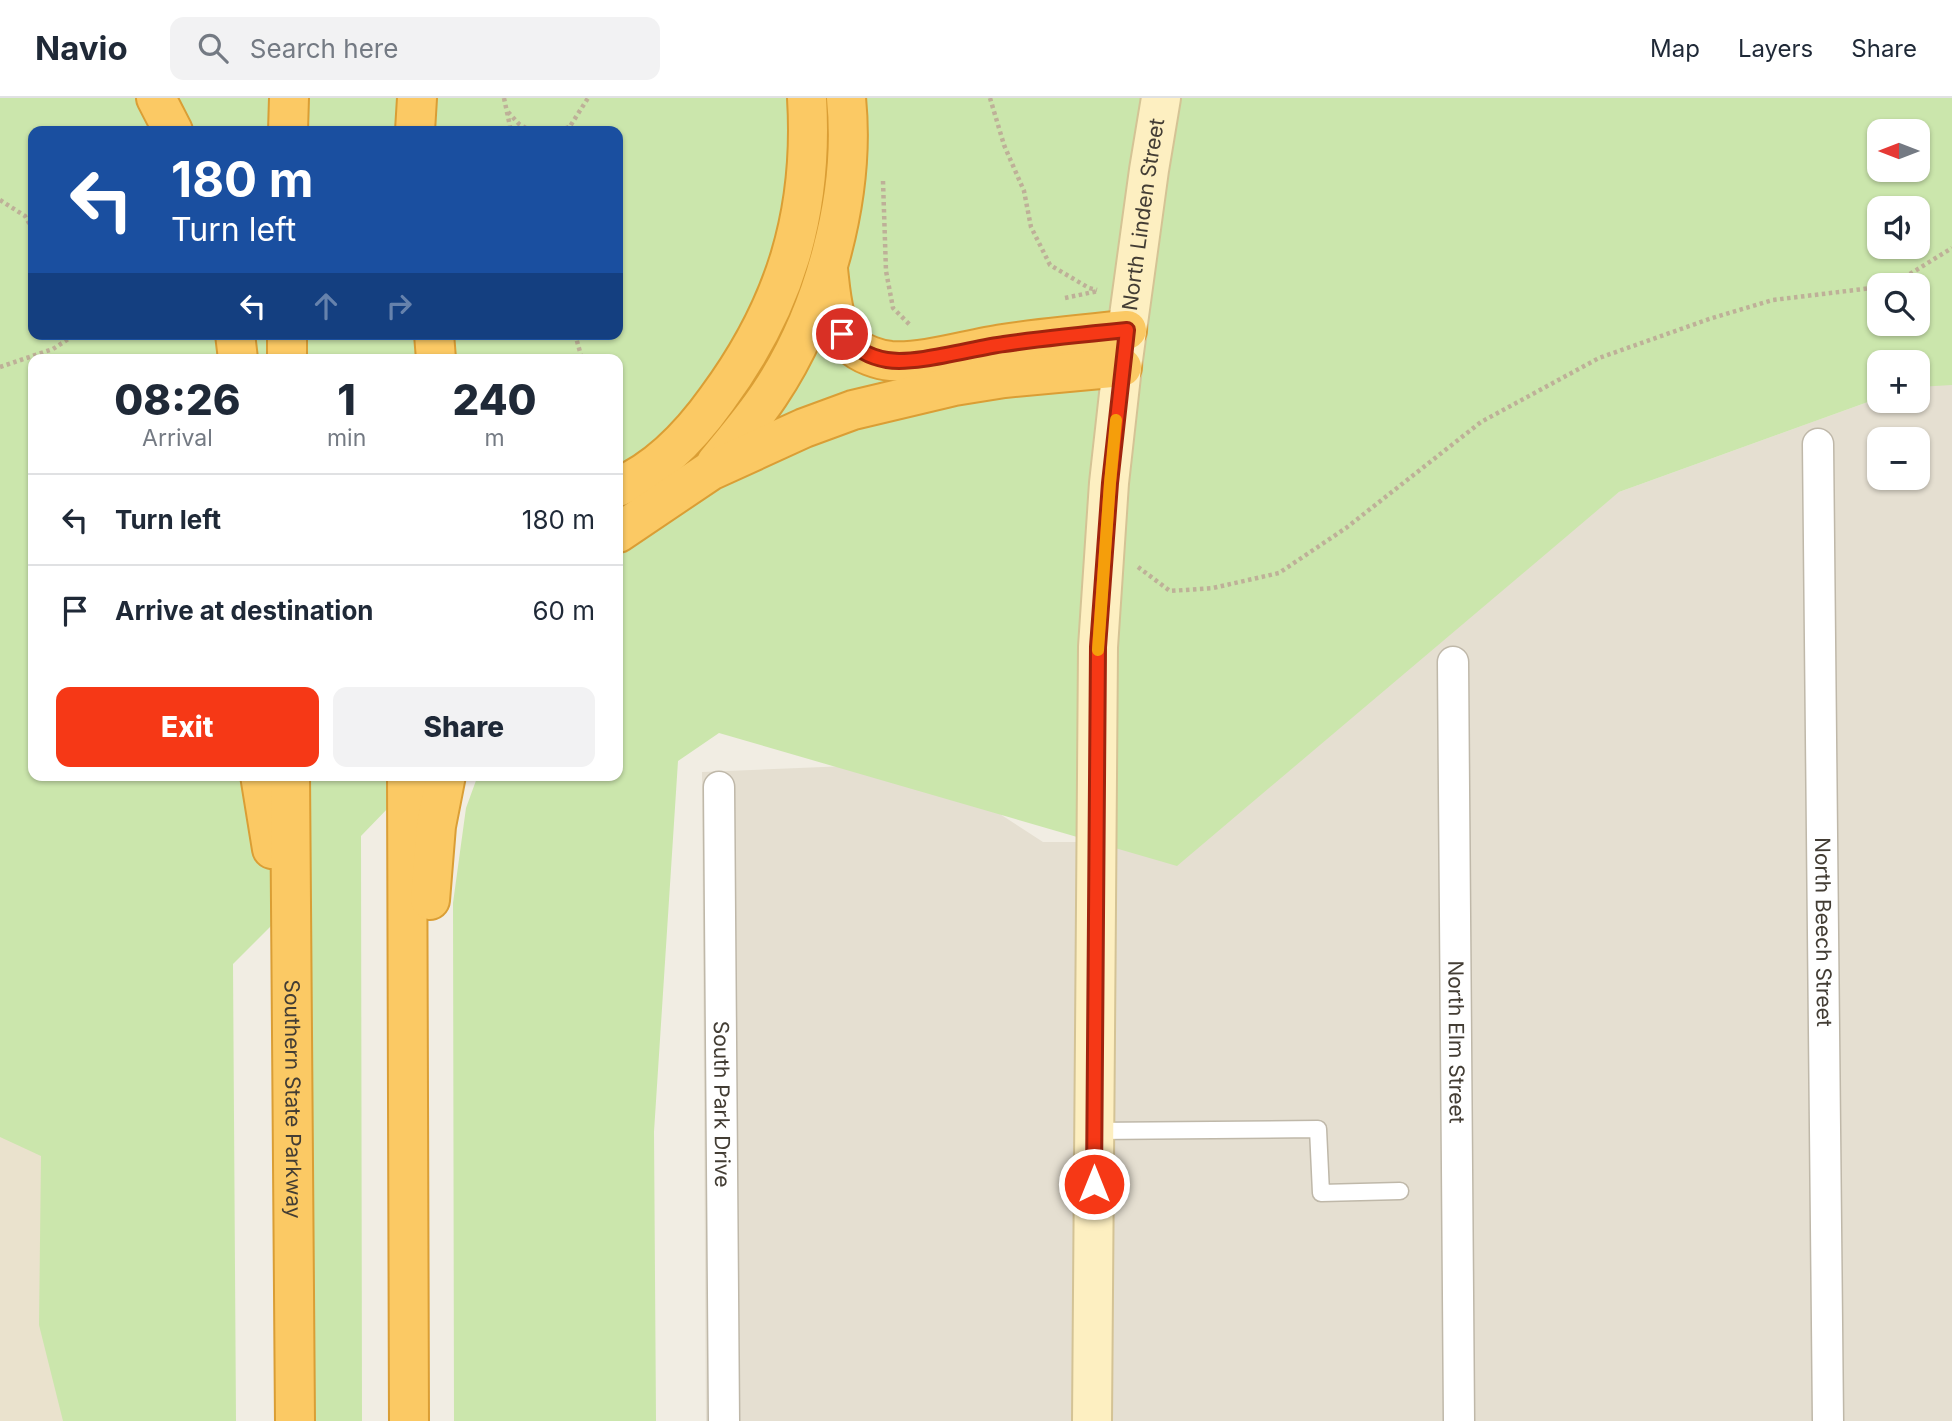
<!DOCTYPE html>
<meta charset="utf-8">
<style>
:root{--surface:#fff;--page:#f2f2f3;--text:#1f2937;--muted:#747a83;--line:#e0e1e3;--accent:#f63816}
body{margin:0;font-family:Inter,sans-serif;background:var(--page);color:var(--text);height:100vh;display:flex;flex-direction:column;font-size:26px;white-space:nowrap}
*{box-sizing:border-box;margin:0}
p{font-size:23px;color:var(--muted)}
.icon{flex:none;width:38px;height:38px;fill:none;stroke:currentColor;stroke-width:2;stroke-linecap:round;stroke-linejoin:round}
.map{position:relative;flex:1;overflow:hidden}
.details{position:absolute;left:28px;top:256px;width:595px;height:427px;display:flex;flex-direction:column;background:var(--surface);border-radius:14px;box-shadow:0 2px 5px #0004}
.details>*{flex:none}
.guide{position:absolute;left:28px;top:28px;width:595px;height:214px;border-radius:14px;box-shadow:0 2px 5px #0004;background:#1a4fa0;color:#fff;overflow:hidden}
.needle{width:46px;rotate:270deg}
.tools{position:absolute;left:1867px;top:21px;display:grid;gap:14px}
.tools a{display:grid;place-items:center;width:63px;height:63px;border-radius:14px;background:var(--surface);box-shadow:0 2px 5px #0004;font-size:35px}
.pin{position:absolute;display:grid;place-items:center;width:60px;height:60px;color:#fff;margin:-30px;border:4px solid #fff;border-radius:50%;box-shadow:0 2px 7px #0007}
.me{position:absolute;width:77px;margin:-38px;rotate:0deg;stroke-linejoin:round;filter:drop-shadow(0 0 5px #0008)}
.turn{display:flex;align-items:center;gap:24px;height:147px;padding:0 28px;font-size:32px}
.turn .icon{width:91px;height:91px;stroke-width:2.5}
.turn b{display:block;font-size:49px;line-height:60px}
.lanes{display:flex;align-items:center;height:66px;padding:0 28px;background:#0003;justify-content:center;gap:35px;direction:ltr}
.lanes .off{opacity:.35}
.eta{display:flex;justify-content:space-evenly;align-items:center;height:119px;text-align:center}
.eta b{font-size:42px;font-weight:800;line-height:49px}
.cta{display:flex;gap:14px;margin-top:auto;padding:14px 28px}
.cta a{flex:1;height:80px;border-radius:14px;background:var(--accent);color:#fff;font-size:28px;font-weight:800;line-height:80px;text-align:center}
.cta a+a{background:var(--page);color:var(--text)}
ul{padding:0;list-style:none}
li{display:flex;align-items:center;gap:21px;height:91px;padding:0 28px;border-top:2px solid var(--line)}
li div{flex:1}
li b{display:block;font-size:26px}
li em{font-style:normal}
header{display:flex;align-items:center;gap:42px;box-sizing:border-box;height:98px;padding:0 35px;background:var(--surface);border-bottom:2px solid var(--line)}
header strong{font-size:33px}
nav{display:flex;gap:38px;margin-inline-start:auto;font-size:24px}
.search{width:490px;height:63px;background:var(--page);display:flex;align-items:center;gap:18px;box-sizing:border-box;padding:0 24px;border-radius:14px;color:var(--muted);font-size:26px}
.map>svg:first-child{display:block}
.residential{fill:#e5dfd1;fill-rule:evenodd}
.education{fill:#eae2cd}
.green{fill:#cbe6ac;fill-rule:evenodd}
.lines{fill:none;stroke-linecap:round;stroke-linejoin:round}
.lane-casing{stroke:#bfb8a9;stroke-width:19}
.street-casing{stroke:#bfb8a9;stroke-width:33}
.secondary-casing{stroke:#d4c395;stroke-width:42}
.highway-casing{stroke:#da9e35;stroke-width:42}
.path{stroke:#beb098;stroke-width:4.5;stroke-dasharray:3.5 3.5;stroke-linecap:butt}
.lane{stroke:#fff;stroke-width:16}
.street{stroke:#fff;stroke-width:30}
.secondary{stroke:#fdefc1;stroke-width:38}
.highway{stroke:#fbc964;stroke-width:38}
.route-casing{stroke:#a0240e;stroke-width:18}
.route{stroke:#f63816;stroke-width:12}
.slow{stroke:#f59e0b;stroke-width:12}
.labels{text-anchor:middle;stroke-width:6;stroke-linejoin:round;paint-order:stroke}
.street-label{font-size:21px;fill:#433d34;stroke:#fff}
</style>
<header>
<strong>Navio</strong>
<div class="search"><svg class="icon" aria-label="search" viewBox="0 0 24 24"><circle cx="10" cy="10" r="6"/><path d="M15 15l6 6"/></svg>Search here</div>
<nav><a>Map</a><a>Layers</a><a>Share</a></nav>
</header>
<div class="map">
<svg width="1952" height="1323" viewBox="0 0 1952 1323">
<rect width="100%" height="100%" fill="#f1ede3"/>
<!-- residential -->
<path class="residential" d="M1952 274V1323H706L702 674 921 665 1043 744H1174L1619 394 1879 300 1880 303H1918V286ZM1880 341H1918V380H1880Z"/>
<!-- education -->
<path class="education" d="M0 1022 59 1031 68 1323H0Z"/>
<!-- green -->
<path class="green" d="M0 0H1952V287L1918 289V264H1880L1879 300 1619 394 1177 768 719 635 678 663 654 1034 656 1323H454L453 805 466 710 478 677H618V261H33V677H420L361 738 362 1323H314L308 791 233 866 236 1323H63L39 1227 41 1058 0 1039ZM33 33H618V236H33ZM1880 33H1918V72H1880ZM1880 110H1918V149H1880ZM1880 187H1918V226H1880Z"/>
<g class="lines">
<defs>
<path id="lane" d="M1094 1033 1318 1031 1321 1095 1400 1093"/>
<g id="street">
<path id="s1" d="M1818 346 1828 1323"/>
<path id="s2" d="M1453 564 1459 1323"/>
<path id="s3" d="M719 689 724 1323"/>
</g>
<g id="secondary">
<path id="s4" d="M1092 1323 1098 549 1109 385 1122 269 1149 72 1161 0"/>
</g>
<g id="highway">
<path d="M156 0 173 33"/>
<path d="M288 33 289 0"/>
<path d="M415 33 417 0"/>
<path d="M828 171C831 197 832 228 852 247 861 256 879 262 891 263 926 265 968 251 1003 246 1044 240 1085 236 1127 232"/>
<path d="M235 236 238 261"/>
<path d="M287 236V261"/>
<path d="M434 236 436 261"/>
<path d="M716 365C734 343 753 321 769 297 823 217 856 97 846 0"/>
<path d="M618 389C658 372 692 336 717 301 785 209 814 115 807 0"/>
<path d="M618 435 710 373 804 330 853 312 954 288 1004 280 1122 269"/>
<path d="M260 677 272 751"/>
<path id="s5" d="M290 677 295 1323"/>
<path d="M407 677 409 1323"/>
<path d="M430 802 436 728 446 677"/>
</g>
</defs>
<!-- lane casing -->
<use href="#lane" class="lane-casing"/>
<!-- street casing -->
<use href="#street" class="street-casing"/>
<!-- secondary casing -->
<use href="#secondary" class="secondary-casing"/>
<!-- highway casing -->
<use href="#highway" class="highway-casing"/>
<!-- path -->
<path class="path" d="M504 0 511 33
M990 0 1004 47 1024 93 1031 129 1050 167 1089 190 1097 192
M508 14 519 26 531 33
M559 33 569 29
M567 33 588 0
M883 83 886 173 893 210 910 227
M0 102 25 118 33 132
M1892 187 1952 150
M1065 200 1098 193
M575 236 582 261
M0 269 53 251 76 236
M1138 469 1170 493 1213 490 1279 475 1346 430 1481 324 1599 260 1712 220 1773 202 1880 189"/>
<!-- lane -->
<use href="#lane" class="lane"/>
<!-- street -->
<use href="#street" class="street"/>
<!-- secondary -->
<use href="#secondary" class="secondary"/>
<!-- highway -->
<use href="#highway" class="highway"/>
</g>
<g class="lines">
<defs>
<path id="route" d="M842 236C854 250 868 259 887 262 916 267 973 250 1004 246 1045 240 1086 236 1127 232L1110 385 1098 549 1094 1086"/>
</defs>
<!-- route casing -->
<use href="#route" class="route-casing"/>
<!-- route -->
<use href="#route" class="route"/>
<!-- slow -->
<path class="slow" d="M1098 552 1110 385 1116 322"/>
</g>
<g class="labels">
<!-- street labels -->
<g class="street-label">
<text dy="7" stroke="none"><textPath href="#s4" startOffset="1209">North Linden Street</textPath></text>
<text dy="7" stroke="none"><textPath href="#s1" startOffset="488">North Beech Street</textPath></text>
<text dy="7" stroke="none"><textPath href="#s2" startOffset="380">North Elm Street</textPath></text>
<text dy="7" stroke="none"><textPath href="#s5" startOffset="324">Southern State Parkway</textPath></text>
<text dy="7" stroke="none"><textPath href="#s3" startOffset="317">South Park Drive</textPath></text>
</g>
</g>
</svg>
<div class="tools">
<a><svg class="needle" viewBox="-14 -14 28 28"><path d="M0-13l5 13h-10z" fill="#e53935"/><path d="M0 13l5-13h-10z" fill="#747a83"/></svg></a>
<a><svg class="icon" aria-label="sound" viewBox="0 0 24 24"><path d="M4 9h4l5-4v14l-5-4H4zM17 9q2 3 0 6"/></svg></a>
<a><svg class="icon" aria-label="search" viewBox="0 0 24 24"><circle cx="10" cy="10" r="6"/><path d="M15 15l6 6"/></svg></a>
<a>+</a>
<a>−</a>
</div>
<div class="pin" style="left:842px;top:236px;background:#d93025"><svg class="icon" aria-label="arrive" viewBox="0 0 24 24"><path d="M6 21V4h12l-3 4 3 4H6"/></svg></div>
<svg class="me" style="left:1094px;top:1086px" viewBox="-20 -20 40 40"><circle r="17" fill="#f63816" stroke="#fff" stroke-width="3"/><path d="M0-11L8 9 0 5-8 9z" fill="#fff"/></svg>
<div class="guide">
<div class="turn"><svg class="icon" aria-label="left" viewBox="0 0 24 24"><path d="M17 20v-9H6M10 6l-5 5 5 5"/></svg><div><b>180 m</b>Turn left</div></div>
<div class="lanes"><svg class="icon" aria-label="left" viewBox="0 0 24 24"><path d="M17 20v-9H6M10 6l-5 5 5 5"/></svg><svg class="icon off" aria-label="ahead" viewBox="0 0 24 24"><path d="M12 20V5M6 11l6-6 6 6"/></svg><svg class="icon off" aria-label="right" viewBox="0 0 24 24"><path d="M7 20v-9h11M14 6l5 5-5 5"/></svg></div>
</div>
<section class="details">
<div class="eta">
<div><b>08:26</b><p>Arrival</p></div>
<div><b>1</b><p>min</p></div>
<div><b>240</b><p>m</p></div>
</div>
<ul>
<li><svg class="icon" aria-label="left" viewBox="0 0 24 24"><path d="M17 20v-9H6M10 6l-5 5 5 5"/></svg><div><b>Turn left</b></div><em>180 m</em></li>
<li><svg class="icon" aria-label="arrive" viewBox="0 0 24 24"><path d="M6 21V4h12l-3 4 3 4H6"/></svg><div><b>Arrive at destination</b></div><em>60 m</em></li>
</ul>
<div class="cta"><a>Exit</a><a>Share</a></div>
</section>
</div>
